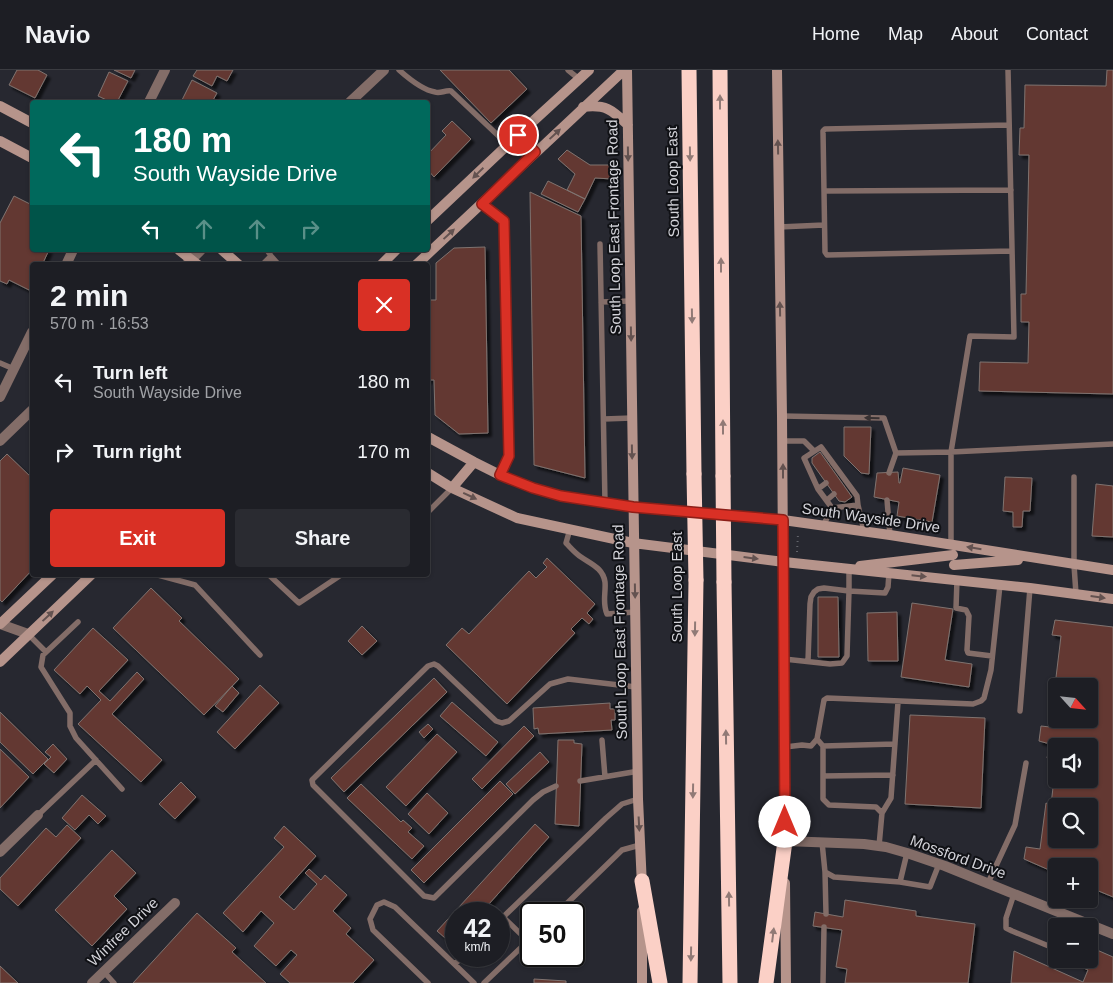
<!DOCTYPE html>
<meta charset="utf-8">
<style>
:root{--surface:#1d1e24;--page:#2a2b31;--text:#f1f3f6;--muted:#a0a2a6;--line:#3b3c41;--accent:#d93025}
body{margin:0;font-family:Helvetica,sans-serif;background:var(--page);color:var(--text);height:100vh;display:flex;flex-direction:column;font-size:19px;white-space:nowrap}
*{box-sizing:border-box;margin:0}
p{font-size:16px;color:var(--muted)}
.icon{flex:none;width:28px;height:28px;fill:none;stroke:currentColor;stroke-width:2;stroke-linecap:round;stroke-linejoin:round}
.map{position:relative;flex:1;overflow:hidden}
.panel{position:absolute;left:30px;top:192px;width:400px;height:315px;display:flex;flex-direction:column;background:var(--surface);border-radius:5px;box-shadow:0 1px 4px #0004,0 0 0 1px var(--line)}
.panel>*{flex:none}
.banner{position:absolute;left:30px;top:30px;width:400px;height:152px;border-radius:5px;box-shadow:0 1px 4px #0004,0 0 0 1px var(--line);background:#00695c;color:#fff;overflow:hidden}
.needle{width:32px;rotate:117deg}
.fabs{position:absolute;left:1048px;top:608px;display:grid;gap:10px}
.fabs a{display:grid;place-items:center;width:50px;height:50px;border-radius:5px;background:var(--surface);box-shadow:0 1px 4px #0004,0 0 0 1px var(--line);font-size:25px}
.speed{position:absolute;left:445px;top:832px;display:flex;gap:10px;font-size:25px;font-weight:700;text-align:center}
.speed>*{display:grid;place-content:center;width:65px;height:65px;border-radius:50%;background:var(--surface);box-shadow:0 1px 4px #0004,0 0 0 1px var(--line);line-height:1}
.speed small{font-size:12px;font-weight:400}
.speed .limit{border:2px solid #111;border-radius:8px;background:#fff;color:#111}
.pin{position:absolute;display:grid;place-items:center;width:42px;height:42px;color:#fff;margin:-21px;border:2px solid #fff;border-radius:50%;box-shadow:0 1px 5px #0007}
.me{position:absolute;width:55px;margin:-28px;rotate:0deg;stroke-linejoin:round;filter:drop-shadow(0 0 4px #0008)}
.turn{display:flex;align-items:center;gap:18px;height:105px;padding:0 20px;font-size:22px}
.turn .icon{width:65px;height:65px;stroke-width:2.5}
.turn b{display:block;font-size:35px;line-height:42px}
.lanes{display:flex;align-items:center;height:48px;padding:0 20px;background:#0003;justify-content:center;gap:25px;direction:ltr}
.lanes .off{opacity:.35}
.round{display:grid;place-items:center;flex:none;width:52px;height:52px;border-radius:5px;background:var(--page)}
.head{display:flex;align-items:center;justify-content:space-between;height:85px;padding:0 20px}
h1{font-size:30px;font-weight:700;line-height:38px}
.primary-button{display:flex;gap:10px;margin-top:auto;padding:10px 20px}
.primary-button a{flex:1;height:58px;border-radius:5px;background:var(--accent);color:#fff;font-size:20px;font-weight:700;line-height:58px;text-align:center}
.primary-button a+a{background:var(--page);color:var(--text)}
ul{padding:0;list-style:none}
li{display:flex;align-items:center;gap:15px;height:70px;padding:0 20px}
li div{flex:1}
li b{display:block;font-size:19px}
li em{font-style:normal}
header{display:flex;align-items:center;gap:30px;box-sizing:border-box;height:70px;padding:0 25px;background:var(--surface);border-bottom:1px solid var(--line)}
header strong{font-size:24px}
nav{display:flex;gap:28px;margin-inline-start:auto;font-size:18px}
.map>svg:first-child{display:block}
.building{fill:#643931;stroke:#7f7370;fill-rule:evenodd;filter:url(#shadow)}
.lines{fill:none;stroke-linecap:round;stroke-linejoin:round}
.path{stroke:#62636a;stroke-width:2;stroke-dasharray:1 4;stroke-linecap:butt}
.lane{stroke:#836d68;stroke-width:5.5}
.street{stroke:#836d68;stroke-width:10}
.secondary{stroke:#b6948b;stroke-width:10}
.highway{stroke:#fbd0c6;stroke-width:15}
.highway-bridge{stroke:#fbd0c6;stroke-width:15}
.oneway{fill:#917a76}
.oneway2{fill:#635250}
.oneway3{fill:#383132}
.route-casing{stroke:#8d1f18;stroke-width:12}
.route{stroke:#d93025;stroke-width:9}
.labels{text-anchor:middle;stroke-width:4;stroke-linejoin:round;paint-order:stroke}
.street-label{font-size:15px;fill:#d3d3d9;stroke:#101115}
</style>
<header>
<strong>Navio</strong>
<nav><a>Home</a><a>Map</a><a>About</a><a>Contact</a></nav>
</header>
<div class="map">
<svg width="1113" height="913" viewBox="0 0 1113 913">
<defs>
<filter id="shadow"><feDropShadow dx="3.5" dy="3.5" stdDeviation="1" flood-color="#0009"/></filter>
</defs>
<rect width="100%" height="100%" fill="#272830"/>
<!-- building -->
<path class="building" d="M17 0H38L47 5 35 28 9 15Z
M114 0H135L131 8Z
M197 0H233L227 11 217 6 212 16 193 6Z
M440 0H509L527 19 491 53Z
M1107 0H1113V324L979 321 980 292 1028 293 1029 252H1021V224H1026L1029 85H1019L1020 58H1024L1025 15 1106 16Z
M109 2 128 11 117 32H111L98 26Z
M192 10 217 23 212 32H181Z
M452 51 471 69 434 107 428 100V84L446 65 442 61Z
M567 80 590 95H613V109L595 108 585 129 567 120 575 104 558 89Z
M548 111 585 129 578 142 541 124Z
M530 122 581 146 585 408 534 395Z
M14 126 32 135V180H49L42 195H32V213L29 220 9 210 7 214 0 211V153Z
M485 177 488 363 459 364 435 345 434 310H428V230H436V193L454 178Z
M844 357H871L869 404 861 403 844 386Z
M820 382 852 427 845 432 839 431 812 393V388Z
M7 384 32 408V500L2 532 0 530V391Z
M903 398 940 405 932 452 897 446 899 432 874 427 877 403 898 402 899 413H900Z
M1005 407 1032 408 1030 441H1023L1022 457H1013V442L1003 441Z
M1096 414 1113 416V467L1092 466Z
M547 488 595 534 587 543 593 549 589 554 582 548 571 559 575 563 507 634 446 575 462 558 469 564 529 501 536 508 547 497 543 493Z
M151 518 182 548 179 551 239 609 204 645 113 558Z
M818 527H838L839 587H818Z
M912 533 953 539 945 590 972 594 969 617 901 607Z
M897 542 898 591H868L867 543Z
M1055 550 1113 557V827L1089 817V796H1056V803L1024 789 1026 777 1040 779 1046 733 1051 735 1056 691V709H1089V676H1056V690L1047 688 1050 674 1039 671 1041 656 1050 657 1061 566 1052 565ZM1056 616H1089V649H1056ZM1056 736H1089V769H1056Z
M362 556 377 571 362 585 348 571Z
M93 558 128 590 99 621 110 631 137 602 144 609 112 644 162 690 141 712 78 654 101 630 87 616 80 624 54 600Z
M434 608 447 622 344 722 331 708Z
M260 615 279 633 235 679 217 662Z
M232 616 239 623 223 642 215 636Z
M452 632 498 672 486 686 440 646Z
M610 633V639H615V650H611L612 660 539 664 538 658 534 659 533 638Z
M0 642 48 689 33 704 0 672Z
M910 645 985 648 981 738 905 734Z
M428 654 433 659 424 668 419 662Z
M524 656 534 666 482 719 472 709Z
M437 664 457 682 406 736 386 717Z
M558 670H574V673L582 674 579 756 555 754Z
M53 674 67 689 54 703 44 694 51 687 45 682Z
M0 679 29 707 0 738Z
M540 682 549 692 515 724 506 714Z
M500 711 513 724 424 813 411 800Z
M181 712 196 727 175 749 159 734Z
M361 714 401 752 403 750 412 758 408 762 424 776 412 789 347 728Z
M427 723 448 743 429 764 408 744Z
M82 725 106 746 98 754 89 745 75 760 62 748Z
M535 754 549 767 480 844H456V870L452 874 437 861Z
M67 755 81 768 18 836 0 819V808L46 758 56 767Z
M284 756 316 786 279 827 294 840 317 814 305 803 309 799 321 810 325 805 347 825 333 841 351 858 346 864 374 890 353 913H290L280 904 297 885 291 880 276 896 254 876 274 853 261 841 243 862 223 843 284 777 274 768Z
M112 780 136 803 114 826 127 839 92 876 55 840Z
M845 830 916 841V846L975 854 968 913H845L847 899 836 897 842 860 813 856 815 842 843 847Z
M197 843 236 878 232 882 266 913H133Z
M1097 880 1113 887V913H1011L1014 881 1083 912 1088 900 1081 897 1085 889 1092 892Z
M0 896 18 913H0Z
M534 909 566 911V913H534Z"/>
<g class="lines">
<!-- path -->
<path class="path" d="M797 482 798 464"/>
<!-- lane -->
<path class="lane" d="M399 0C408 8 422 20 435 22 440 24 445 20 451 21L507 74
M568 0 579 9
M1009 55 825 59 823 61 825 182 827 185 1012 181
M824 121 1011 120
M482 134 504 151 509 386 500 405
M779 157 824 155
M600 174 605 432
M271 186 279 195
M262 195 271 186 267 180
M601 232 630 231
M0 293 14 299
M782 346 884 348 896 383 889 403
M604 349 632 348
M783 371H804L813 380
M896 383 951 382 1113 374
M1074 407V495L1076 524
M818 419 826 413
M827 430 834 424
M887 430 890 465
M858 435 857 426 821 377 804 388 818 419 832 438 858 435 864 461
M428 442 452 418
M823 456 832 438
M570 459 566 473C571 478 575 483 581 487 591 494 603 498 605 512 606 523 602 533 607 544L635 542
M951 475V382L970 266 1014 267 1008 0
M158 505 195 515 260 585
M269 505 299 533 341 505
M957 510 956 538 966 540 969 546 967 580 968 583 992 586
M78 552 43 585 41 597 70 643V656L76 668 122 719
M28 564 46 582
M784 589 830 594 842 593 847 586 849 521 885 523 888 517 889 503
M808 591 810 534 811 527 814 522 818 519 824 518 849 521V499
M1020 641 1030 518
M817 669 823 676V729L829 735 876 737 882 743 879 776
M602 670 605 707
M823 676 895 674
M785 677 802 675 811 676 817 669 824 630 827 628 973 634 981 631 984 628 991 600 1000 515
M823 706 893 705
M580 711 639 701
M556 716 543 722 533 730 434 828 424 826 313 715 312 710 428 596 434 594 438 596 496 651 502 653 509 651 550 614 568 609 636 617
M882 743 891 728 898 632
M38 745 96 690
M822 772 825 802 834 807 900 812 907 783
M825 802 826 844
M900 812 930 817 939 794
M988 813 1015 755 1026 693
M1014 824 1006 848V858L1012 861 1056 879
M556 844 622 780 640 775
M503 847 528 871
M499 851 606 748 622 734 638 729
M455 894 463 886
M104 902 114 913
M428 913 373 860 370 849 377 835 384 832 395 837 474 913
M484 913 531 868
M823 913 824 857"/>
<!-- street -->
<path class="street" d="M149 32 165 0
M350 32 384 0
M66 195 73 180
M186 195 201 180
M0 327 32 262
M0 371 32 340
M0 554 28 564
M785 771 864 774 886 777 907 783 945 796 1113 864
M0 782 38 745
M92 913 175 833"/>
<!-- secondary -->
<path class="secondary" d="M627 0 638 729 642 816
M777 0 782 346 785 776
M0 36 32 53
M583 37C606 34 612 40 628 55
M518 65 535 83
M0 71 32 88
M428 150 518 65 589 0
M179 180 198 195
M222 180 239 195
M381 195 396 180
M416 195 624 0
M428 367 474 392 500 405 533 418 561 426 633 437 783 450 890 465 1113 500
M428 403 452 418 517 448 633 473 784 492 1030 518 1113 529
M452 418 474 392
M954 495 1018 490
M860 496 953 485
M0 554 52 505
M0 592 91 505
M785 813 786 913
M642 913V841"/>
<!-- highway -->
<path class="highway" d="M689 0 694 404
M720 0 723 406
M724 512 730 913
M642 811 660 913
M690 913 696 510
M766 913 785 771"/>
<!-- highway-bridge -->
<path class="highway-bridge" d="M694 404 696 510
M723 406 724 512"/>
</g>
<!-- one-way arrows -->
<defs><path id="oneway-solid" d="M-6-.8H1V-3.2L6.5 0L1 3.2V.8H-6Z" transform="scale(1.25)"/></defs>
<g class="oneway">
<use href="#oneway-solid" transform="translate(720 32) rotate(-90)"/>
<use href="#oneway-solid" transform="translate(690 84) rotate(89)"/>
<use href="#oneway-solid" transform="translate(721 195) rotate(-90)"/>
<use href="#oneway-solid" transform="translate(692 246) rotate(89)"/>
<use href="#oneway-solid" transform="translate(723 357) rotate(-90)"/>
<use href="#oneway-solid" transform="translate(695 559) rotate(91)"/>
<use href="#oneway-solid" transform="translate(726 667) rotate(-91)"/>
<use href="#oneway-solid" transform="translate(693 721) rotate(91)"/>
<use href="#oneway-solid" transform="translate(729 829) rotate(-91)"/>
<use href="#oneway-solid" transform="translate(773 865) rotate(-83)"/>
<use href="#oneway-solid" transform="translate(691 884) rotate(91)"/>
</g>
<g class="oneway2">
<use href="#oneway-solid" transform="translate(555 64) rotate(-43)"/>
<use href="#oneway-solid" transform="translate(778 77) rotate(-91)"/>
<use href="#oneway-solid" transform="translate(628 84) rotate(89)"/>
<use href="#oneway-solid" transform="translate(478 103) rotate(136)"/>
<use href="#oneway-solid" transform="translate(449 164) rotate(-43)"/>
<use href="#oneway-solid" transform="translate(780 239) rotate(-91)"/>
<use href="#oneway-solid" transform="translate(631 264) rotate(89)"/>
<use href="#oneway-solid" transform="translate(632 382) rotate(89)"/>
<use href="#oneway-solid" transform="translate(783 401) rotate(-90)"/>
<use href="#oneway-solid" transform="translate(470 426) rotate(25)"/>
<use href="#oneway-solid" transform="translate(974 478) rotate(-171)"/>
<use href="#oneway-solid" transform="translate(751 488) rotate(7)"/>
<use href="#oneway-solid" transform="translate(919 506) rotate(6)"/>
<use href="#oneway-solid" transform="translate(635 521) rotate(89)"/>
<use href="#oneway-solid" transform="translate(1098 527) rotate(8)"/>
<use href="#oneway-solid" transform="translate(48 546) rotate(-43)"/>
<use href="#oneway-solid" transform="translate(639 754) rotate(87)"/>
</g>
<use class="oneway3" href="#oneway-solid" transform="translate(872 348) rotate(-179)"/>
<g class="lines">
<defs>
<path id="route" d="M518 65 535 82 482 134 504 151 509 386 500 405 533 418 561 426 633 437 783 450 785 752"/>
</defs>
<!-- route casing -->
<use href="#route" class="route-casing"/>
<!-- route -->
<use href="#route" class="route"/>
</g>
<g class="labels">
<!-- street labels -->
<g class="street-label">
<text transform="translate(673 112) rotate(-91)" y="5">South Loop East</text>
<text transform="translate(614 157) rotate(-91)" y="5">South Loop East Frontage Road</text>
<text transform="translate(871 448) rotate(8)" y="5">South Wayside Drive</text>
<text transform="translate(677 517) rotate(-90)" y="5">South Loop East</text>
<text transform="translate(620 562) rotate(-91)" y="5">South Loop East Frontage Road</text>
<text transform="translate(958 787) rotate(20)" y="5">Mossford Drive</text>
<text transform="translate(123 862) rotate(-44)" y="5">Winfree Drive</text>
</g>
</g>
</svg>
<div class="fabs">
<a><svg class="needle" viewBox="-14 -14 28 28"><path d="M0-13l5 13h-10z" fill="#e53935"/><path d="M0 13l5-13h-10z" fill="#a0a2a6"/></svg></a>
<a><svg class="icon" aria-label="sound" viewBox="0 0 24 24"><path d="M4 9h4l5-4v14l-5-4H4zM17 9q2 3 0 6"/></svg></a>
<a><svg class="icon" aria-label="search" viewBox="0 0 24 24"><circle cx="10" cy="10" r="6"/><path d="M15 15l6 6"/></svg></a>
<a>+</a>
<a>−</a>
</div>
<div class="speed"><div>42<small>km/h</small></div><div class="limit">50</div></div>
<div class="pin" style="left:518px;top:65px;background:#d93025"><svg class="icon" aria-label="arrive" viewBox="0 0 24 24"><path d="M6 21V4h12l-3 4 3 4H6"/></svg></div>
<svg class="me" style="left:785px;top:752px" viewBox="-20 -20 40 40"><circle r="19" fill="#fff"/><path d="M0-13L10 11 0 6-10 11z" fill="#d93025"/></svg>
<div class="banner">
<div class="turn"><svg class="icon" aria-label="left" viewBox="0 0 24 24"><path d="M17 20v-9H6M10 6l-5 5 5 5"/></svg><div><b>180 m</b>South Wayside Drive</div></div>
<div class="lanes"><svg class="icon" aria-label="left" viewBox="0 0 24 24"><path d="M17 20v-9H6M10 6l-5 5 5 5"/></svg><svg class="icon off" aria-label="ahead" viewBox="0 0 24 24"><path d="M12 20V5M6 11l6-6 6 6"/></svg><svg class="icon off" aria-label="ahead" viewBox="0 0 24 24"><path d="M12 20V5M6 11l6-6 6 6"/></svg><svg class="icon off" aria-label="right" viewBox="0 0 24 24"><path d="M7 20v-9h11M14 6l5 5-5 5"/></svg></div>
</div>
<section class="panel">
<div class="head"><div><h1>2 min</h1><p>570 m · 16:53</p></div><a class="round" style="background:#d93025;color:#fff"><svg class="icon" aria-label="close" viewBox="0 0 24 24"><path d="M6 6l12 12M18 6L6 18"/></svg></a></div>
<ul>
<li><svg class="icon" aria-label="left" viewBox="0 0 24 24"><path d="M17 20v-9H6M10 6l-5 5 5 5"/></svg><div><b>Turn left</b><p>South Wayside Drive</p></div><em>180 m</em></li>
<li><svg class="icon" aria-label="right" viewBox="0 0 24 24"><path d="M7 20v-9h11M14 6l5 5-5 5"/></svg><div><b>Turn right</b></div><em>170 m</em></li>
</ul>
<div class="primary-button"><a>Exit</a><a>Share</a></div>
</section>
</div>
